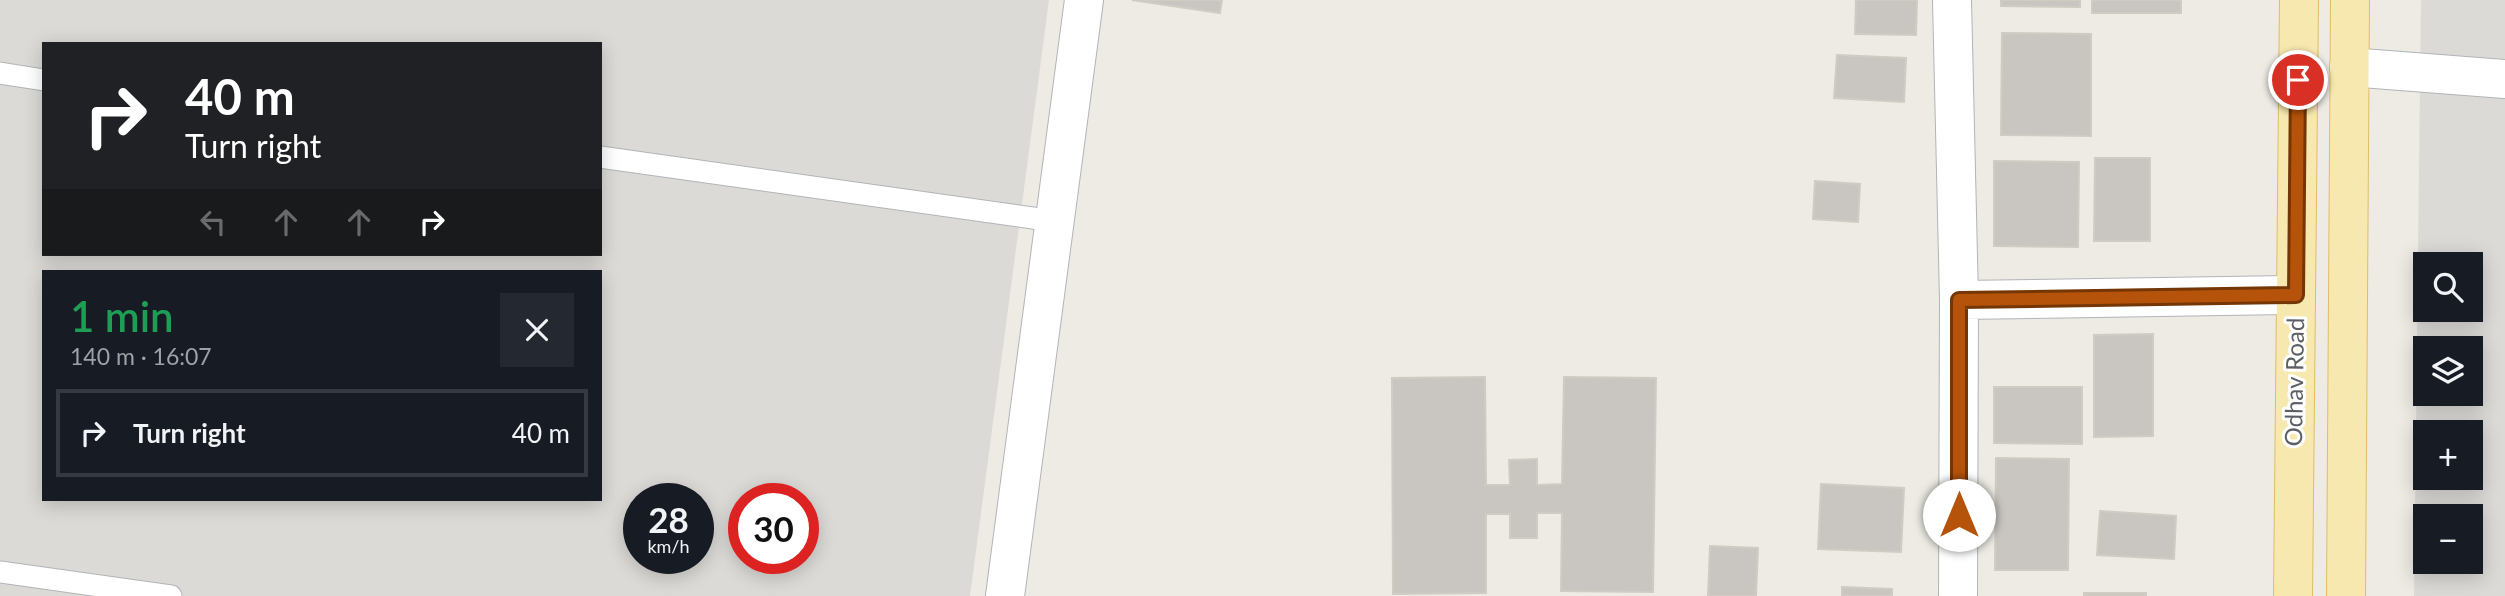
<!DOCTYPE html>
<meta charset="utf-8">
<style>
:root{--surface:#171b24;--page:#242831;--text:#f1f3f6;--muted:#9ea1a6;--line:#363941}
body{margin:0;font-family:Lato,sans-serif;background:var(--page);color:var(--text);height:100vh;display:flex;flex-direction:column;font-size:26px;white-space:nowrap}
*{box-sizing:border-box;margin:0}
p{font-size:23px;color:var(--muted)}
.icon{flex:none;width:38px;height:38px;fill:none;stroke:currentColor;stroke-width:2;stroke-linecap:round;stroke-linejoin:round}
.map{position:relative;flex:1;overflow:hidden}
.side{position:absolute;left:42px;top:270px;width:560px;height:231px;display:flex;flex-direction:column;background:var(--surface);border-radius:0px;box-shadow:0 4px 18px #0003}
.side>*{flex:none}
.hud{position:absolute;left:42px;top:42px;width:560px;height:214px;border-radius:0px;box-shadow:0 4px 18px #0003;background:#202124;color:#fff;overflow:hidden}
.controls{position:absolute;left:2413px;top:252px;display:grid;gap:14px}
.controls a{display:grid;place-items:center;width:70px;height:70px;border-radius:0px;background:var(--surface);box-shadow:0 4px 18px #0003;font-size:35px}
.speed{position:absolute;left:623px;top:483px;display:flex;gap:14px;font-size:35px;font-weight:700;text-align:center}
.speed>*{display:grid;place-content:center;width:91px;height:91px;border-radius:50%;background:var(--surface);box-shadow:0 4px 18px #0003;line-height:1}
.speed small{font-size:18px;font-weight:400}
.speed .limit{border:10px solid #d22;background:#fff;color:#111}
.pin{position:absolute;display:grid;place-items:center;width:60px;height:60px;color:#fff;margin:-30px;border:4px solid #fff;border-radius:50%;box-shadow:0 2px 7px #0007}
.me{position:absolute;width:77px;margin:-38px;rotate:0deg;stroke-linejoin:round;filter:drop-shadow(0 0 5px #0008)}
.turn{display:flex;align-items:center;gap:24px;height:147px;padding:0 28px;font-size:32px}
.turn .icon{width:91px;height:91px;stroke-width:2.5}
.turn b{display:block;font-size:49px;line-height:60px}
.lanes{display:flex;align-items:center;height:66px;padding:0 28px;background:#0003;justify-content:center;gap:35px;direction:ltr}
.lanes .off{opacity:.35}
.round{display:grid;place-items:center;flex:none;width:74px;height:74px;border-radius:0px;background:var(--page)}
.summary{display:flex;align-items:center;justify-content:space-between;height:119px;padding:0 28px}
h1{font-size:42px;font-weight:600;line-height:52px;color:#1e9e55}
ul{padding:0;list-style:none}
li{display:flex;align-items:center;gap:21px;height:88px;margin:0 14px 10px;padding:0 14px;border:4px solid var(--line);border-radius:0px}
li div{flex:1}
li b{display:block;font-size:26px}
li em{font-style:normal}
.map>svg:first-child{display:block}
.industrial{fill:#dcdad6;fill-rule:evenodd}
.building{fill:#c9c5c1;stroke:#d1ccc3;stroke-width:2}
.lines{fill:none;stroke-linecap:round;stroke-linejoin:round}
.service-casing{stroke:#b1b4b8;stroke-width:23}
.minor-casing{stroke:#b1b4b8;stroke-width:40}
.primary-casing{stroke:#e3bb67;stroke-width:40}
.service{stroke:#fff;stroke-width:21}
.minor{stroke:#fff;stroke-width:38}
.primary{stroke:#f7e8af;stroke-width:38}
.route-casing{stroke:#753606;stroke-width:18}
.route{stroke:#b45309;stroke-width:12}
.labels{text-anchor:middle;stroke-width:6;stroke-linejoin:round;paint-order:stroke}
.street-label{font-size:24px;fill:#5c5f63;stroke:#fff}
</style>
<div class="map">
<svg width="2505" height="596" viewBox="0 0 2505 596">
<rect width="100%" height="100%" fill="#edebe4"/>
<!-- industrial -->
<path class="industrial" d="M0 0H1049L970 596H0ZM44 44H600V254H44ZM44 271H600V499H44ZM639 499H698V558H639ZM744 499H803V558H744Z
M2421 0H2505V596H2414ZM2426 264H2471V310H2426ZM2426 348H2471V394H2426ZM2426 432H2471V478H2426ZM2426 516H2471V562H2426Z"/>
<!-- building -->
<path class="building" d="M1132 0H1222L1220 13Z
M1856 0H1917L1916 35 1855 34Z
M2001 0H2080V7L2001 6Z
M2092 0H2181V13H2092Z
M2002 33 2091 34V136L2001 135Z
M1837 55 1906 58 1904 102 1834 98Z
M2095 158H2150V241H2094Z
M1994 161 2079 162 2078 247 1994 246Z
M1815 181 1860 184 1858 222 1813 219Z
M2153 334V436L2094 437V335Z
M1485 377 1486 485H1510L1509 460 1537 459V485L1562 484 1564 377 1656 378 1653 592 1561 591 1562 513H1537V538H1510V514H1486V593L1393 594 1392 378Z
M1994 387H2082V444L1994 443Z
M1996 458 2069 459 2068 570H1995Z
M1821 484 1904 488 1901 552 1818 549Z
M2100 511 2176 516 2174 559 2097 555Z
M1710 546 1758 548 1756 596H1708Z
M1842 587 1892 589V596H1842Z
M2084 593H2146V596H2084Z"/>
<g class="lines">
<defs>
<path id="service" d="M0 73 44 80
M600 157 1054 221
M0 572 171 596"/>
<path id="minor" d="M1952 0 1959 300 2296 295
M2349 67 2505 79
M1005 596 1084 0
M1958 596 1959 300"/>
<path id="primary" d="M2293 596 2299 0
M2346 596 2350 0"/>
</defs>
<!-- service casing -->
<use href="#service" class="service-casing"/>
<!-- minor casing -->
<use href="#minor" class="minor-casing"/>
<!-- primary casing -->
<use href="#primary" class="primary-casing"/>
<!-- service -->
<use href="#service" class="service"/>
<!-- minor -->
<use href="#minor" class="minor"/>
<!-- primary -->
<use href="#primary" class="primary"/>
</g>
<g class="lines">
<defs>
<path id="route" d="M1959 515V300L2296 295 2298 80"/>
</defs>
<!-- route casing -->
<use href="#route" class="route-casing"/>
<!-- route -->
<use href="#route" class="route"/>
</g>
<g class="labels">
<!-- street labels -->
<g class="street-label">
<text transform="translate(2295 382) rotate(-89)" y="8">Odhav Road</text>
</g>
</g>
</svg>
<div class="controls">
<a><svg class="icon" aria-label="search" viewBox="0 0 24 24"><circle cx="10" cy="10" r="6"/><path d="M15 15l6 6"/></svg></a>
<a><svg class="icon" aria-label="layers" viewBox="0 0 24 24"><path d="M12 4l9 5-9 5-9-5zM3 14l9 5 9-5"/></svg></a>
<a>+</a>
<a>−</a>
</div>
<div class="speed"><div>28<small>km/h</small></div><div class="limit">30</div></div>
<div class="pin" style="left:2298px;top:80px;background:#d93025"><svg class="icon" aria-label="arrive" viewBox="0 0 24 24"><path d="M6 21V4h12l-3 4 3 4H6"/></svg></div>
<svg class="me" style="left:1959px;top:515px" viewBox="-20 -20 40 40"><circle r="19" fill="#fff"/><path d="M0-13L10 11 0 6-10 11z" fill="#b45309"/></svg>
<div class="hud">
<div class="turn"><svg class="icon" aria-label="right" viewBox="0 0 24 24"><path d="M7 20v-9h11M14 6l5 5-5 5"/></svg><div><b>40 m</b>Turn right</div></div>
<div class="lanes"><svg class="icon off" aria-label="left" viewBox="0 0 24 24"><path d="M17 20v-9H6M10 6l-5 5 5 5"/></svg><svg class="icon off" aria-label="ahead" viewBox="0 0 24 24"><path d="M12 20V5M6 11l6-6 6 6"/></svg><svg class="icon off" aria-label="ahead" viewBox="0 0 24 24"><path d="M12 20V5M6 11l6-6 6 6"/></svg><svg class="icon" aria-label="right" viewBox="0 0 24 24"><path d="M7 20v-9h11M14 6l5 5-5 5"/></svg></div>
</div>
<section class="side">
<div class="summary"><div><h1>1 min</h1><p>140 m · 16:07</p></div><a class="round"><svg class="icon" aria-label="close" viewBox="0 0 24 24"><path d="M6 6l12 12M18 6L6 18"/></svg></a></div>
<ul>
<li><svg class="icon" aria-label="right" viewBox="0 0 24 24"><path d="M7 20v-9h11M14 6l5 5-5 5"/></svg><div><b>Turn right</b></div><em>40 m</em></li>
</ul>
</section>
</div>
